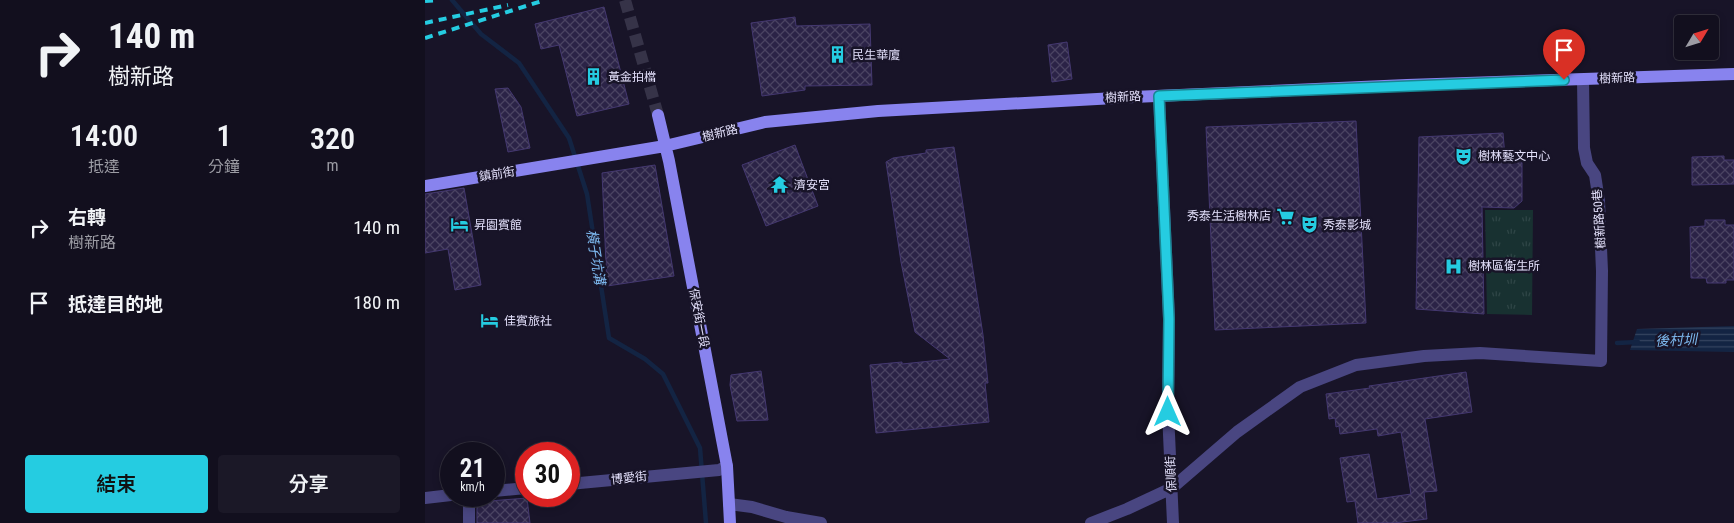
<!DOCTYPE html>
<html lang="zh-TW">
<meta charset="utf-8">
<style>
:root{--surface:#120f1e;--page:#1b1827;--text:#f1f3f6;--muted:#9c9ca4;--line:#312f3c;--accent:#25cce1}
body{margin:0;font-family:"Roboto Condensed","Noto Sans TC",sans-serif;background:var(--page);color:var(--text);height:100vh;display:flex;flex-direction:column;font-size:19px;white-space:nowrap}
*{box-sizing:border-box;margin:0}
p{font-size:16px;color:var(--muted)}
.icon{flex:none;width:28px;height:28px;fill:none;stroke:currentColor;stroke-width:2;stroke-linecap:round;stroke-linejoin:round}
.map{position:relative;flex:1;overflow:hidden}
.side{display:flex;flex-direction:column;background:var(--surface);width:425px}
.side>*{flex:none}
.top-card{background:#120f1e;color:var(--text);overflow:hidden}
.needle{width:32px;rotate:52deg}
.controls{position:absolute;left:1249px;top:15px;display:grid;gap:10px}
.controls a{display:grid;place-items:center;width:45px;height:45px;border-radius:5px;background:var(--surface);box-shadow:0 2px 8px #0003,0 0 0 1px var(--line);font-size:25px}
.speed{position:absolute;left:15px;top:442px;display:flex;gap:10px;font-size:25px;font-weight:700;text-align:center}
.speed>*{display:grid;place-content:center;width:65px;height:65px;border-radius:50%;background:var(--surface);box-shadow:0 2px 8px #0003,0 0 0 1px var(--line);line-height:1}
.speed small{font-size:12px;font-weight:400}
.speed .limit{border:8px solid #d22;background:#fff;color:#111}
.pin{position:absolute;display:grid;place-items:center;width:42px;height:42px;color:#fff;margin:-51px -21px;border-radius:50% 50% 50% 0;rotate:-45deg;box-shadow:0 0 5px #0007}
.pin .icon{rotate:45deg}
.me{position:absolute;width:55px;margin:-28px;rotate:0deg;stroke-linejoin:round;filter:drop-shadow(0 0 4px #0008)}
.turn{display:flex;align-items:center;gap:18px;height:105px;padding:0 25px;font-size:22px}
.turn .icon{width:65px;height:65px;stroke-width:2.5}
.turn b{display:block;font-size:35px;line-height:42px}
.eta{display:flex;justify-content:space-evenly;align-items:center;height:85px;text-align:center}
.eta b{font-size:30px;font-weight:600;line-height:35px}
.cta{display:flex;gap:10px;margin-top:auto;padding:10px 25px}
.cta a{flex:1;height:58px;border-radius:5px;background:var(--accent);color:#111;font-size:20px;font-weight:600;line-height:58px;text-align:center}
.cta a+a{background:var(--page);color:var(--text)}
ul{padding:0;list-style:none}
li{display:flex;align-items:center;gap:15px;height:75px;padding:0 25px}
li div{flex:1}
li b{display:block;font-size:19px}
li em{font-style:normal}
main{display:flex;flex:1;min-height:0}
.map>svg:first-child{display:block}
.park{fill:url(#park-tufts)}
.water{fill:url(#water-rules)}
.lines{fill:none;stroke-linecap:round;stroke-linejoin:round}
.stream{stroke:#132443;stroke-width:4.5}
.building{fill:url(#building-cross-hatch);stroke:#443870}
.secondary-tunnel{stroke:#363348;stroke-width:12;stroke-dasharray:12 6;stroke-linecap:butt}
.street{stroke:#494681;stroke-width:12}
.secondary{stroke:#8883ee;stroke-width:12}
.rail{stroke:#25cce1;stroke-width:4;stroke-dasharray:8 6;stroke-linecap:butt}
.route-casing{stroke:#188592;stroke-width:12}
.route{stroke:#25cce1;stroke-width:9}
.labels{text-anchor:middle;stroke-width:5;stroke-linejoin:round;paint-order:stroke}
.poi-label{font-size:12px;fill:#e3e0fb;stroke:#181428;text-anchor:start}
.street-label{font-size:12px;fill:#e3e0fb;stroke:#181428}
.water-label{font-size:14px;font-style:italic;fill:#7cb7ed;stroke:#181428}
</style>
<main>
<section class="side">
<div class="top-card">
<div class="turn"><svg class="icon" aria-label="right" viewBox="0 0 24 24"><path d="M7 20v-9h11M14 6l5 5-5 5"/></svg><div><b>140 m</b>樹新路</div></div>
</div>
<div class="eta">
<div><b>14:00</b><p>抵達</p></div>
<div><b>1</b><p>分鐘</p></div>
<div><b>320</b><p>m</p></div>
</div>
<ul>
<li><svg class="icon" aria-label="right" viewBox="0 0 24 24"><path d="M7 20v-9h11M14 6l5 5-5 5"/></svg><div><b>右轉</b><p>樹新路</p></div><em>140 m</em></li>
<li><svg class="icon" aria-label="arrive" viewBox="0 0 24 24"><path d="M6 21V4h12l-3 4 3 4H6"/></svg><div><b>抵達目的地</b></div><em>180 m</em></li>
</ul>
<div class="cta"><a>結束</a><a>分享</a></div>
</section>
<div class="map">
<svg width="1309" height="523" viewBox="0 0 1309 523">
<defs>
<pattern id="park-tufts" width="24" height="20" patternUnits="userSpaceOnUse" patternTransform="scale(1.25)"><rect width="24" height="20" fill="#183131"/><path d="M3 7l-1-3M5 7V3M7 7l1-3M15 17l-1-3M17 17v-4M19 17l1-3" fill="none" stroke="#2e4546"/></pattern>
<pattern id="water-rules" width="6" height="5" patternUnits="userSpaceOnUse" patternTransform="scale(1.25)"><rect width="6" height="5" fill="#132443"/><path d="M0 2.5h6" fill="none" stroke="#35445f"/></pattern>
<pattern id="building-cross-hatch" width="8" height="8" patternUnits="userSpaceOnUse" patternTransform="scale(1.25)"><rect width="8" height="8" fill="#2b2347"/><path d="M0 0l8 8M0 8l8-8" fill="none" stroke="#4a4362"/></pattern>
</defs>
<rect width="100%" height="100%" fill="#181428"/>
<!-- park -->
<path class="park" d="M1060 210H1108L1107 315 1062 314Z"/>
<!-- water -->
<path class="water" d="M1309 326V352L1205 350 1212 329Z"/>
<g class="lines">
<!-- stream -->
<path class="stream" d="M27 0 56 34 94 63 144 138 162 194 184 338 220 359 238 374 275 448 281 523
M1192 343 1213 342"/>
</g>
<!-- building -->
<path class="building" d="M179 7 204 104 152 116 134 45 116 49 110 24Z
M370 17 371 26 445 24 447 85 380 86V90L337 96 326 23Z
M642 42 647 79 627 82 623 45Z
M83 88 96 107 105 148 83 152 70 89Z
M931 121 941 323 790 330 781 127Z
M1078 133 1080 157 1097 159V201L1089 208 1057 207 1059 314 991 309 994 137Z
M370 145 393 206 341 226 317 165Z
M529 147 558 335 563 383H560L564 422 451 433 445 365 477 362V364L525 359 490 332 476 262 461 162 468 158 501 153V150Z
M1299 156V160H1309V184L1267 185V157Z
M230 165 249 276 182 286 177 173Z
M39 188 56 285 30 290 23 249 0 253V194Z
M1280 220H1300V225H1309V280H1301V283H1282L1281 278H1266L1265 227 1280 226Z
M336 371 343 420 312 421 305 385 306 375Z
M1041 372 1047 412 1000 419 1012 491 999 492 1002 519 969 523H933L930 501 922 502 915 458 944 454 952 499 986 494 976 432 953 436 952 429 915 434 914 426 911 427 910 418 904 419 901 394 945 388 944 386Z
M102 498 105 523H52V502Z"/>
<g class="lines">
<!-- secondary-tunnel -->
<path class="secondary-tunnel" d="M200 0 233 115"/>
<!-- street -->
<path class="street" d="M734 96 744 319 743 412 748 523
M144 484 294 470 302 466
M69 491 101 488
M44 496V523
M0 498 26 495
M304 504 327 507 361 517 396 523
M666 523 702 509 747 488 812 432 875 387 931 365 999 356 1055 353 1176 361 1177 271 1174 201 1170 175 1162 163 1159 148 1158 80"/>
<!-- secondary -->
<path class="secondary" d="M233 115 244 161 302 466 305 523
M0 186 240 146 340 122 453 111 708 97 982 85 1309 74"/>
<!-- rail -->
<path class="rail" d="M0 1 13 0
M0 23 83 5
M0 38 120 0"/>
</g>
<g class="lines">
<defs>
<path id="route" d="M743 412 744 319 734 96 1139 80"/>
</defs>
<!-- route casing -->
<use href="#route" class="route-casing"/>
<!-- route -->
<use href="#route" class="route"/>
</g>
<!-- icons -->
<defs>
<symbol id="building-bare" viewBox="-9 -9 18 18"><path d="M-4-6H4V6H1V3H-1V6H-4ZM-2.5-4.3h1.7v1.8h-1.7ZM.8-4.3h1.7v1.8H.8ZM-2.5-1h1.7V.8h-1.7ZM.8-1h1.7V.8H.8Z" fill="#25cce1" stroke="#181428" stroke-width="2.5" paint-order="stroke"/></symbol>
<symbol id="theatre-bare" viewBox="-9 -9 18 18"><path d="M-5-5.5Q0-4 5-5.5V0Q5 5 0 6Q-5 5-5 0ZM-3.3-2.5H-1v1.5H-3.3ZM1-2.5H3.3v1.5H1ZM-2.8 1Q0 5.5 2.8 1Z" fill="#25cce1" stroke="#181428" stroke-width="2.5" paint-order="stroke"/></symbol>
<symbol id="temple-bare" viewBox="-9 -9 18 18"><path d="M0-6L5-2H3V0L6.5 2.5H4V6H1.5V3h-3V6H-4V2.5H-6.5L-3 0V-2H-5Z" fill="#25cce1" stroke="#181428" stroke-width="2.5" paint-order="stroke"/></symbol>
<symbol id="supermarket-bare" viewBox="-9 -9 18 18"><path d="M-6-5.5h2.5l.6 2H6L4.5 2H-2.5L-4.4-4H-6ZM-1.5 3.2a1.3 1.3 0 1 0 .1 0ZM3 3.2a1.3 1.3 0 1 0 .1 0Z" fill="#25cce1" stroke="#181428" stroke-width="2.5" paint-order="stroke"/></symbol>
<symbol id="hotel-bare" viewBox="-9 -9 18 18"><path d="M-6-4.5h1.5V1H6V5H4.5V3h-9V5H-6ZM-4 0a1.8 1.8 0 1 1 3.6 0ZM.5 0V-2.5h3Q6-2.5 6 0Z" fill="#25cce1" stroke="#181428" stroke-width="2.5" paint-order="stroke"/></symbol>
<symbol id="hospital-bare" viewBox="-9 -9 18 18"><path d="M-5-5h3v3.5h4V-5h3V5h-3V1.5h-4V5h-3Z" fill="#25cce1" stroke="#181428" stroke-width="2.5" paint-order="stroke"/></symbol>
</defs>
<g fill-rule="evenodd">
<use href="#building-bare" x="400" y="42" width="25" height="25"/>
<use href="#building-bare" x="156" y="64" width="25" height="25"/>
<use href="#theatre-bare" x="1026" y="144" width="25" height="25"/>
<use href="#temple-bare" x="342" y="172" width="25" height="25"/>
<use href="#supermarket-bare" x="848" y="204" width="25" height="25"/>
<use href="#hotel-bare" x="22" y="212" width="25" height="25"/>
<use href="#theatre-bare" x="872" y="212" width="25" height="25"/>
<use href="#hospital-bare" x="1016" y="254" width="25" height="25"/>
<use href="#hotel-bare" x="52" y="308" width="25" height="25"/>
</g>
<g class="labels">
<!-- poi labels -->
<g class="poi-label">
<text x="427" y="59">民生華廈</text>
<text x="183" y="81">黃金拍檔</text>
<text x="1053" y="160">樹林藝文中心</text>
<text x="369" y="189">濟安宮</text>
<text x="846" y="220" text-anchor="end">秀泰生活樹林店</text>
<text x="49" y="229">昇園賓館</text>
<text x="898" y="229">秀泰影城</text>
<text x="1043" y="270">樹林區衛生所</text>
<text x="79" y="325">佳賓旅社</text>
</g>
<!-- street labels -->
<g class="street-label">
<text transform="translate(1192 78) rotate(-2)" y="4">樹新路</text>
<text transform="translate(698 97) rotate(-3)" y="4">樹新路</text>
<text transform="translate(295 133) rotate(-14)" y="4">樹新路</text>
<text transform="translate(72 174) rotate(-9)" y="4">鎮前街</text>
<text transform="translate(1174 219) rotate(-94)" y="4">樹新路50巷</text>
<text transform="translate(274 318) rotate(79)" y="4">保安街一段</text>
<text transform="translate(746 474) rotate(-93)" y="4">保順街</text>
<text transform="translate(204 478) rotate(-6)" y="4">博愛街</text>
</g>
<!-- water labels -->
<g class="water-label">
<text transform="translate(171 257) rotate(81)" y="5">橫子坑溝</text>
<text transform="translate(1251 340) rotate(-3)" y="5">後村圳</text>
</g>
</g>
</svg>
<div class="controls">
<a><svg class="needle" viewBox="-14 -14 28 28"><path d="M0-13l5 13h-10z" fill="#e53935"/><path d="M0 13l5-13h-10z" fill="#9c9ca4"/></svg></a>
</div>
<div class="speed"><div>21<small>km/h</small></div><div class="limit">30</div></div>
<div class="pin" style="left:1139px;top:80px;background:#d93025"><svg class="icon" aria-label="arrive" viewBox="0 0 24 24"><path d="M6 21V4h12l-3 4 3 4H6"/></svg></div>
<svg class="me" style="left:743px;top:412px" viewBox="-20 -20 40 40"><path d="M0-17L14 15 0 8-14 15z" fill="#25cce1" stroke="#fff" stroke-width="4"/></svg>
</div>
</main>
